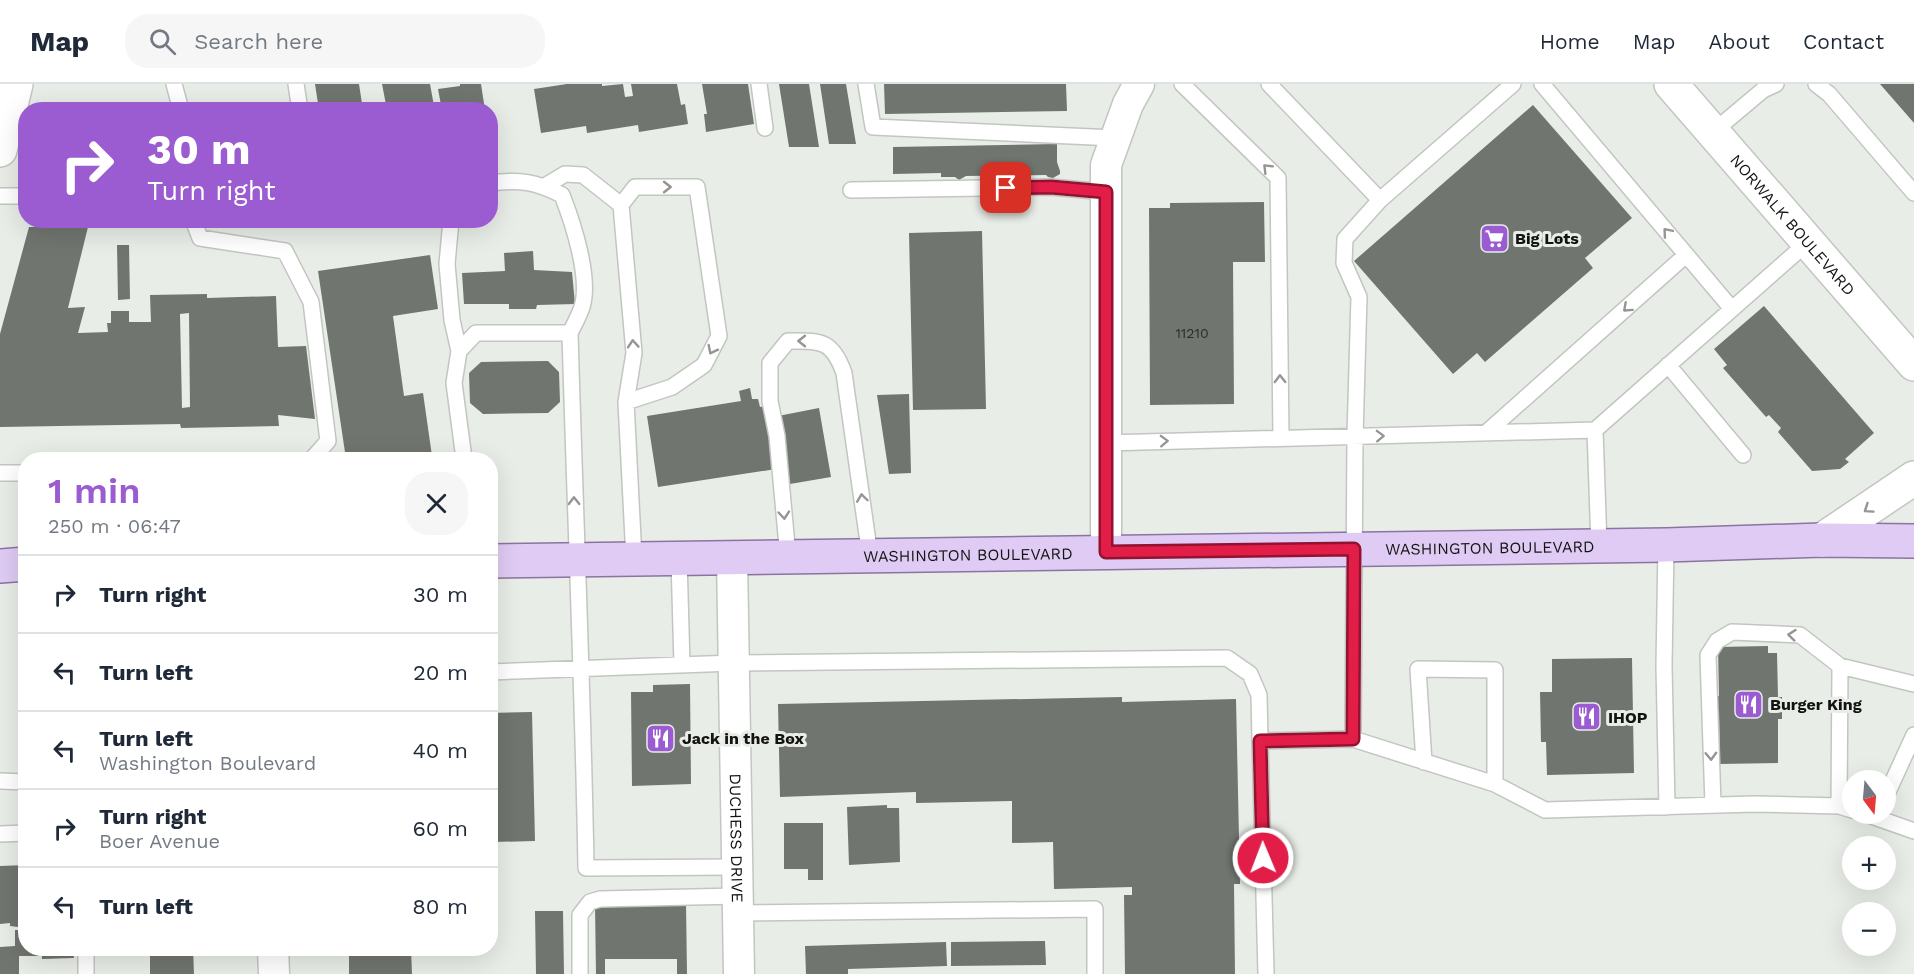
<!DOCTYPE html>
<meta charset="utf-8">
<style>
:root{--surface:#fff;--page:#f6f6f7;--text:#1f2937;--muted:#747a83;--line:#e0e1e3;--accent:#9b5bd1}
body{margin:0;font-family:"Work Sans",sans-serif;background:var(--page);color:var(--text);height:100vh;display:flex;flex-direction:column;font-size:22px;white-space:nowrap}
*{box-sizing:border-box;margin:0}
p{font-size:20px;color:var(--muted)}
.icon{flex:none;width:33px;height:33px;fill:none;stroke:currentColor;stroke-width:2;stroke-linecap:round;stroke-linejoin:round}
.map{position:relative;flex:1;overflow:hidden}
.side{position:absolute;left:18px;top:368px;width:480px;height:504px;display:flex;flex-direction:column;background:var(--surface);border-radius:24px;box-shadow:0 6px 24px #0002}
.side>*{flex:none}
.hud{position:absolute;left:18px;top:18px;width:480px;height:126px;border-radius:24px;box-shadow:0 6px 24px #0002;background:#9b5bd1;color:#fff;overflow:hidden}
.needle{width:39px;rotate:164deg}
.controls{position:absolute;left:1842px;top:686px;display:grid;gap:12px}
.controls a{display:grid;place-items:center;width:54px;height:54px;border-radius:50%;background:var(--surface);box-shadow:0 6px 24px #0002;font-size:30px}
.pin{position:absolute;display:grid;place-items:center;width:51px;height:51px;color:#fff;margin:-26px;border-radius:12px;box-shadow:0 3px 9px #0006}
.me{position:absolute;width:66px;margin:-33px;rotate:359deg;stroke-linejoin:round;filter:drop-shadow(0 0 4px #0008)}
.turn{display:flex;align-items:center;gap:21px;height:126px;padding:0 30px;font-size:27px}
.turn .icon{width:78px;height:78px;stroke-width:2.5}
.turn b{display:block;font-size:42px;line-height:51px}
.round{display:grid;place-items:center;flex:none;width:63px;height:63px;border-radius:24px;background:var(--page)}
.headline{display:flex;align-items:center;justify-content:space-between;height:102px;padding:0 30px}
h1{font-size:36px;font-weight:600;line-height:45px;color:var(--accent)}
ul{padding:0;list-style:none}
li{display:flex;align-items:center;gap:18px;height:78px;padding:0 30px;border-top:2px solid var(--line)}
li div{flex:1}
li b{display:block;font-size:22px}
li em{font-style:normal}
header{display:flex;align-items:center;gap:36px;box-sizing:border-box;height:84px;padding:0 30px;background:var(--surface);border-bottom:2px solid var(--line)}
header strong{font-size:28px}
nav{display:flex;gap:33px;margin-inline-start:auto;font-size:21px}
.search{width:420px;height:54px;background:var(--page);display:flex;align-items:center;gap:15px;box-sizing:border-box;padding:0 21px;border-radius:24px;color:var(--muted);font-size:22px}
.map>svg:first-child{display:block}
.building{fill:#71756f;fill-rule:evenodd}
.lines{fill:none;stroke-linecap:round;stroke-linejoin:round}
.service-casing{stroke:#c2c6c0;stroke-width:18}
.minor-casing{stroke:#c2c6c0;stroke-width:33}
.tertiary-casing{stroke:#c2c6c0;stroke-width:36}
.secondary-casing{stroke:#c2c6c0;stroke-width:36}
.primary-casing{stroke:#8a74a0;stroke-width:36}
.service{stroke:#fff;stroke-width:15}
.minor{stroke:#fff;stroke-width:30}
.tertiary{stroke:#fff;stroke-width:33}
.secondary{stroke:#fff;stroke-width:33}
.primary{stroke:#dfcbf4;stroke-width:33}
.oneway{stroke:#959594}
.route-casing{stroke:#92132f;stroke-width:15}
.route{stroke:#e11d48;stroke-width:10}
.labels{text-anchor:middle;stroke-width:6;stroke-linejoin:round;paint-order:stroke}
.number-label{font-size:14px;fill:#2a2c29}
.street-label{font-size:16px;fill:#131412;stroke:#e9ede7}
.poi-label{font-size:16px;font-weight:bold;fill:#131412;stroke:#e9ede7;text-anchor:start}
</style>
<header>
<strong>Map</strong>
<div class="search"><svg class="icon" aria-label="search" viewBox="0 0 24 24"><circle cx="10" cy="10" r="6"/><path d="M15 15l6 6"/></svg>Search here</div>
<nav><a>Home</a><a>Map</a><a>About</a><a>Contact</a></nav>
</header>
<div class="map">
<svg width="1914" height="890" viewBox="0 0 1914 890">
<rect width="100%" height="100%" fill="#e9ede7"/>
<!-- building -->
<path class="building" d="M315 0H359L363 26H319Z
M382 0H430L434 22 441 21 438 5 460 2V0H481L485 26H387Z
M567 0H602V2L623 0 625 13 633 12 631 0H677L681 21 685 20 688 40 639 48 638 41 587 49 586 42 541 49 534 5Z
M702 0H748L754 40 706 48 704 30H707Z
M779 0H809L819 63H789Z
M820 0H846L856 60H829Z
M884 0H1066L1067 27 885 30Z
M1880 0H1914V39Z
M1533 21 1632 134 1585 174 1593 184 1485 278 1477 269 1453 290 1354 177Z
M1057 60V78L1060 87V90L1053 94 1048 93 1046 91 966 92 959 96 955 93H941V89L893 90V63Z
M1264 118 1265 178H1233L1234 320 1150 321 1149 124H1170V119Z
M29 143H88L68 224 85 223 78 249 108 248 107 239H111V227H129V238H151L150 211 207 210V214L276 212 278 263 306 262 315 335 278 331 279 342 181 344 180 340 0 343V250ZM189 229 190 323 182 324 180 230Z
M982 147 986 325 913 326 909 149Z
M117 161H129L130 215 118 216Z
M533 167 534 186 572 188 575 220 537 221 536 225H509V220H464L462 189 505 187 504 169Z
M430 171 438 225 393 232 404 312 423 309 432 372 416 375H346L318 187Z
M1764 222 1874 349 1845 375 1849 378 1840 385 1812 387 1778 348 1781 344 1769 331 1766 333 1723 284 1727 281 1714 265Z
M548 277 559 288 560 318 548 329 483 330 470 319 469 289 481 278Z
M750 304 752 315H758L760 323 766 322 776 385 658 403 647 332 741 317 739 307Z
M909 310 911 389 889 390 877 311Z
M819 324 831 393 790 400 778 332Z
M1768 562V569H1777L1778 613H1782V635H1778V679L1720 680 1719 627H1717V612H1719L1718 563Z
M1632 574 1634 689 1547 691 1546 658H1541L1540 608H1552V575Z
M690 600 691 700 632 702 631 608H653V601Z
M1122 613V618L1236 615 1240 800H1234L1235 890H1125L1124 811H1132V803L1054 805 1053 758 1012 759V717L916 719V708L780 713 778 620Z
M532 628 535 757 494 758 493 717 490 718V629Z
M887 721V724H899L900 778 849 781 847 723Z
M784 739H823V796H808V785H784Z
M26 781V844L10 842V839L0 840V782Z
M686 820 687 890H677V875H605V890H596L595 821Z
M535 827H563L564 890H536Z
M15 846H26V864H39V872H19V890H0V863L15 862Z
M1045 857 1046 881 951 882V858Z
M946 858 947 882 848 885V890H806L805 862Z
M41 864H73L74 874 42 875Z
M150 864H193L194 890H150Z
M349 864H411L412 890H349Z"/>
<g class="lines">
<defs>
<path id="service" d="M174 0 181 26
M296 0 300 26
M759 0 765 44
M866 0 873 43 1115 54
M1182 0 1278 94 1281 354
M1269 0 1380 116
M1542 0 1732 225
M1816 0 1829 10 1914 109
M1713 48 1763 6 1776 0
M490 99C520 95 536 98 562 111 573 139 591 194 582 223 579 232 574 241 570 249 575 427 583 606 586 784L737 783
M545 102 565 90 583 91 621 121
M851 106 1051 103 1105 108
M0 112H26
M193 136 200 154 285 167 311 218 328 357 312 375
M451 136 447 180 452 236 459 267
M1668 281 1743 371
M626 318 672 303 704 281 719 252 697 103H635L621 121 634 269 626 318 634 475
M1487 348 1686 171
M1106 359 1595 346
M464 375 454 299 459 267 476 249H570
M0 389H26
M1666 461 1664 582 1667 723
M1599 462 1595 346 1808 158
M788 473 777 352 770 317V279L788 257C820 257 832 255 844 289L870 472
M679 475 682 581
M490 588 734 579 1227 574 1250 590 1259 611 1260 657 1353 655 1495 700V586L1418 585 1424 678
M1353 655 1355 352 1359 213 1344 179 1345 155 1380 116 1513 0
M1260 657 1266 890
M0 697 26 698
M1495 700 1545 726 1754 720 1839 722 1852 726
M1886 712 1914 651
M1713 721 1708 571 1717 557 1732 548 1800 551 1840 582 1914 600
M1839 722 1840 582
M1863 729 1914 747
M0 750 26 749
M738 829 1095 825V890
M86 864V890
M580 890V831L590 818 600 815 738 812"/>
<g id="minor">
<path d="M1106 468V81L1128 20 1139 0"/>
<path id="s1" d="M732 474 739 890"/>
<path d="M273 864 274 890"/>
</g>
<path id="tertiary" d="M0 66 16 0"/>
<g id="secondary">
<path id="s2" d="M1671 0 1914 280"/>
<path d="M1822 456 1914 394"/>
</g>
<g id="primary">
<path id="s3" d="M490 477 1666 461 1822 456 1914 457"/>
<path d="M0 482 26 480"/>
</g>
</defs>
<!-- service casing -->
<use href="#service" class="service-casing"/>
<!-- minor casing -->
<use href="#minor" class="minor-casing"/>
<!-- tertiary casing -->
<use href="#tertiary" class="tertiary-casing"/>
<!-- secondary casing -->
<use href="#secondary" class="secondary-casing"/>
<!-- primary casing -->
<use href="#primary" class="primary-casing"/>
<!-- service -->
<use href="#service" class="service"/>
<!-- minor -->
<use href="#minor" class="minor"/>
<!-- tertiary -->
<use href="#tertiary" class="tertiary"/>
<!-- secondary -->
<use href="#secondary" class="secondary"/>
<!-- primary -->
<use href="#primary" class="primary"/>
</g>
<!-- one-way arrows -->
<defs><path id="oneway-chevron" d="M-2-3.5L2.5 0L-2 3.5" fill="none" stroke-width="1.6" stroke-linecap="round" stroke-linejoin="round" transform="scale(1.5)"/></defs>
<g class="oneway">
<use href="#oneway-chevron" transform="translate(1267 84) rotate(-135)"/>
<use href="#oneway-chevron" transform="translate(667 103)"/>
<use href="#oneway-chevron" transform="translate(1667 148) rotate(-130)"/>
<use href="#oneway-chevron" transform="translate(1627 224) rotate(138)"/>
<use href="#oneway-chevron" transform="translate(802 257) rotate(-180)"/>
<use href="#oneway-chevron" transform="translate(633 260) rotate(-94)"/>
<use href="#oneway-chevron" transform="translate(712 266) rotate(117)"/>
<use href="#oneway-chevron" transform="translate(1280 295) rotate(-91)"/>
<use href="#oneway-chevron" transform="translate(1380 352) rotate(-2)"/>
<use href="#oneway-chevron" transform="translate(1164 357) rotate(-2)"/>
<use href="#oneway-chevron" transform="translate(862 414) rotate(-98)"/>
<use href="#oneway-chevron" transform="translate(574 417) rotate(-91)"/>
<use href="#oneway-chevron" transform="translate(1868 425) rotate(146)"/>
<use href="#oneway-chevron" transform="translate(784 431) rotate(85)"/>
<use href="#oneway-chevron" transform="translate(1792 551) rotate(-174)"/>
<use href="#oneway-chevron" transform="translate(1711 672) rotate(88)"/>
</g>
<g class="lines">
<defs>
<path id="route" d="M1006 104 1051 103 1106 108V468L1354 465 1353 655 1260 657 1263 774"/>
</defs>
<!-- route casing -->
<use href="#route" class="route-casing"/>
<!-- route -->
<use href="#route" class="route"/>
</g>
<!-- icons -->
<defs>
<symbol id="supermarket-square" viewBox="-11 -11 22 22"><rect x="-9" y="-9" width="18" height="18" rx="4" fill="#9b5bd1" stroke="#e9ede7"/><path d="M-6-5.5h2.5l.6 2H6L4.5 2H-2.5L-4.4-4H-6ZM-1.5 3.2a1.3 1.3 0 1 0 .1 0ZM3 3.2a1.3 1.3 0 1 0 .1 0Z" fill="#fff"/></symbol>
<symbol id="restaurant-square" viewBox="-11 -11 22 22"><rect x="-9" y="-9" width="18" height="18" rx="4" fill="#9b5bd1" stroke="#e9ede7"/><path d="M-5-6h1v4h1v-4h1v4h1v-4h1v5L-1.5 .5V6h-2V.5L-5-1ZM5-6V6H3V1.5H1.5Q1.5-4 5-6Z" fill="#fff"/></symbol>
</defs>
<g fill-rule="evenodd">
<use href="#supermarket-square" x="1478" y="138" width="33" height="33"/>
<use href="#restaurant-square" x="1732" y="604" width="33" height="33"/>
<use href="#restaurant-square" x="1570" y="616" width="33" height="33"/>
<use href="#restaurant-square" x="644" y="638" width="33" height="33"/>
</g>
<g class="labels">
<!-- number labels -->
<g class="number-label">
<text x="1192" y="254">11210</text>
</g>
<!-- street labels -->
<g class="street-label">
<text dy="6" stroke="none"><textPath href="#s2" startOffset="186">NORWALK BOULEVARD</textPath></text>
<text dy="6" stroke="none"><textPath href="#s3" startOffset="1000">WASHINGTON BOULEVARD</textPath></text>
<text dy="6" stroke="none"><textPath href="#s3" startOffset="478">WASHINGTON BOULEVARD</textPath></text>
<text dy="6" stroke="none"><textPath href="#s1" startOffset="280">DUCHESS DRIVE</textPath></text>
</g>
<!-- poi labels -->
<g class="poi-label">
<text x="1515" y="160">Big Lots</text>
<text x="1770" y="626">Burger King</text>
<text x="1608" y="639">IHOP</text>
<text x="682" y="660">Jack in the Box</text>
</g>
</g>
</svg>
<div class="controls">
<a><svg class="needle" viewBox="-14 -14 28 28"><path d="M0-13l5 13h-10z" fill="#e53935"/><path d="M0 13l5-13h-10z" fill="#747a83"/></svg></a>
<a>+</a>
<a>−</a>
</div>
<div class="pin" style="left:1006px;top:104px;background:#d93025"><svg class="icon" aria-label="arrive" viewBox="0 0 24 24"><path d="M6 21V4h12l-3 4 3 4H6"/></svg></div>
<svg class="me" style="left:1263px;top:774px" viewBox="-20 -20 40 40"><circle r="17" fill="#e11d48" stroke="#fff" stroke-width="3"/><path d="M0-11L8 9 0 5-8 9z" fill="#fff"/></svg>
<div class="hud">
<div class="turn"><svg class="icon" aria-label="right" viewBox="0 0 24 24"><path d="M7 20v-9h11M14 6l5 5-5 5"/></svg><div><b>30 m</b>Turn right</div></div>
</div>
<section class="side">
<div class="headline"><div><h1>1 min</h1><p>250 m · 06:47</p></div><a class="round"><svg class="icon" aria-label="close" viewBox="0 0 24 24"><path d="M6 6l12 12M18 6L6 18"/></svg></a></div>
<ul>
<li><svg class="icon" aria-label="right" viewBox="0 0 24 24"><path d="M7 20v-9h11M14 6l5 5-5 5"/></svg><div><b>Turn right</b></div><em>30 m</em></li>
<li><svg class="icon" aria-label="left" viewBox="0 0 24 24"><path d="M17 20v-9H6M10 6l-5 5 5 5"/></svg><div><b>Turn left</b></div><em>20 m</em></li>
<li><svg class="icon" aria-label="left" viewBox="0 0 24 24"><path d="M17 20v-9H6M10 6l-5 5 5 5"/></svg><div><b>Turn left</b><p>Washington Boulevard</p></div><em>40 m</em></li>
<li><svg class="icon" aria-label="right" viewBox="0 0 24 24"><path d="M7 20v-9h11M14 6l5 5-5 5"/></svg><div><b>Turn right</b><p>Boer Avenue</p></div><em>60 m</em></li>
<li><svg class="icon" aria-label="left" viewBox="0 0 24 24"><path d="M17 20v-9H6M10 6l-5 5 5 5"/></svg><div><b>Turn left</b></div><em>80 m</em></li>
</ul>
</section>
</div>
